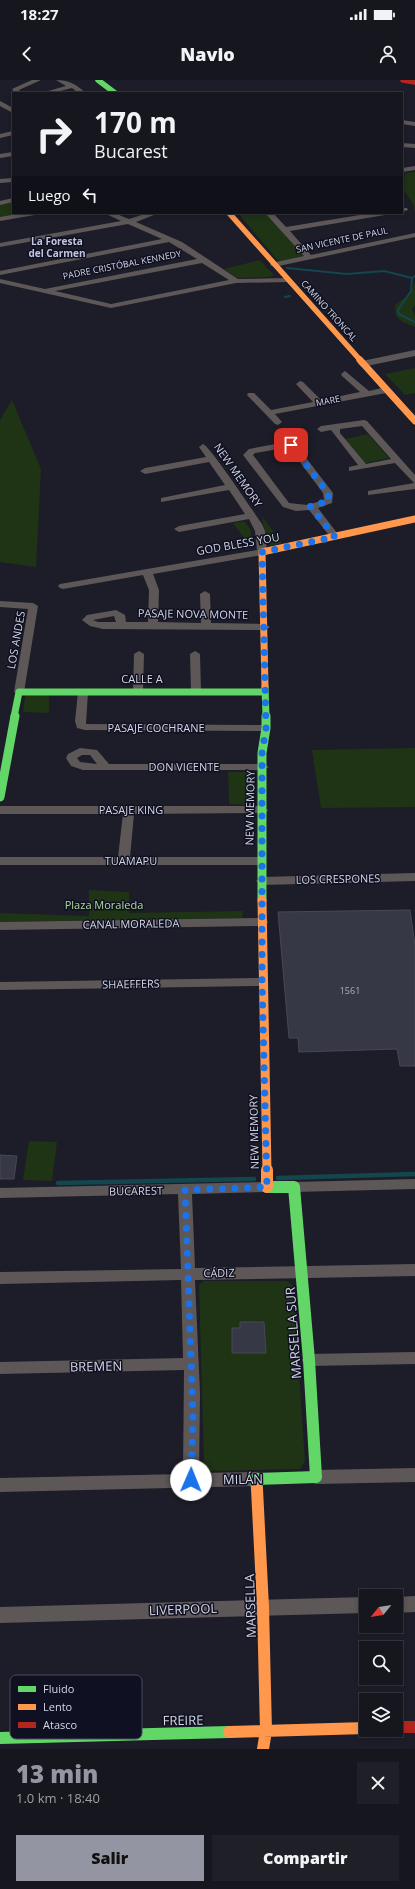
<!DOCTYPE html>
<html lang="es">
<meta charset="utf-8">
<style>
:root{--surface:#15161e;--page:#1e1f27;--text:#f1f3f6;--muted:#9d9fa4;--line:#34353c;--accent:#9495a2}
body{margin:0;font-family:"Open Sans",sans-serif;background:var(--page);color:var(--text);height:100vh;display:flex;flex-direction:column;font-size:15px;white-space:nowrap}
*{box-sizing:border-box;margin:0}
p{font-size:13px;color:var(--muted)}
.icon{flex:none;width:22px;height:22px;fill:none;stroke:currentColor;stroke-width:2;stroke-linecap:round;stroke-linejoin:round}
.map{position:relative;height:1669px;overflow:hidden}
.drawer{display:flex;flex-direction:column;background:var(--surface);flex:1}
.drawer>*{flex:none}
.top-card{position:absolute;left:12px;top:12px;width:391px;height:122px;border-radius:0px;box-shadow:0 2px 6px #0003,0 0 0 1px var(--line);background:#15161e;color:var(--text);overflow:hidden}
.needle{width:26px;rotate:240deg}
.controls{position:absolute;left:359px;top:1509px;display:grid;gap:8px}
.controls a{display:grid;place-items:center;width:44px;height:44px;border-radius:0px;background:var(--surface);box-shadow:0 2px 6px #0003,0 0 0 1px var(--line);font-size:20px}
.pin{position:absolute;display:grid;place-items:center;width:34px;height:34px;color:#fff;margin:-17px;border-radius:8px;box-shadow:0 2px 6px #0006}
.me{position:absolute;width:44px;margin:-22px;rotate:1deg;stroke-linejoin:round;filter:drop-shadow(0 0 3px #0008)}
.turn{display:flex;align-items:center;gap:14px;height:84px;padding:0 16px;font-size:18px}
.turn .icon{width:52px;height:52px;stroke-width:2.5}
.turn b{display:block;font-size:28px;line-height:34px}
.then{display:flex;align-items:center;height:38px;padding:0 16px;background:#0003;gap:8px;font-size:15px}
.round{display:grid;place-items:center;flex:none;width:42px;height:42px;border-radius:0px;background:var(--page)}
.headline{display:flex;align-items:center;justify-content:space-between;height:68px;padding:0 16px}
h1{font-size:24px;font-weight:800;line-height:30px;color:var(--accent)}
.action{display:flex;gap:8px;margin-top:auto;padding:8px 16px}
.action a{flex:1;height:46px;border-radius:0px;background:var(--accent);color:#111;font-size:16px;font-weight:800;line-height:46px;text-align:center}
.action a+a{background:var(--page);color:var(--text)}
.status{display:flex;justify-content:space-between;align-items:center;height:28px;padding:0 20px;background:var(--surface);direction:ltr}
.status svg{height:11px;fill:currentColor}
header{display:flex;justify-content:space-between;align-items:center;height:52px;padding:0 16px;background:var(--surface);font-size:18px;font-weight:800}
.map>svg:first-child{display:block}
.green{fill:#1f3315}
.lines{fill:none;stroke-linecap:round;stroke-linejoin:round}
.stream-far1{stroke:#14464e;stroke-width:2}
.stream{stroke:#14464e;stroke-width:4.5}
.building{fill:#373845;stroke:#474852}
.street{fill:#5e5758;fill-rule:evenodd}
.fast-far3{stroke:#63d668;stroke-width:5.5}
.fast-far2{stroke:#63d668;stroke-width:7}
.fast-far1{stroke:#63d668;stroke-width:9}
.fast{stroke:#63d668;stroke-width:12}
.slow-far3{stroke:#ff974d;stroke-width:5.5}
.slow-far2{stroke:#ff974d;stroke-width:7}
.slow-far1{stroke:#ff974d;stroke-width:9}
.slow{stroke:#ff974d;stroke-width:12}
.jam-far1{stroke:#b3261e;stroke-width:5.5}
.jam{stroke:#b3261e;stroke-width:12}
.route{stroke:#1a73e8;stroke-width:7;stroke-dasharray:0 12.6}
.labels{text-anchor:middle;stroke-width:3;stroke-linejoin:round;paint-order:stroke}
.far-street-label{font-size:9px;fill:#d4d6e3;stroke:#0f1022}
.number-label{font-size:9px;fill:#adaebc}
.far-neighbourhood-label{font-size:10px;font-weight:bold;fill:#c2c5e0;stroke:#0f1022}
.street-label{font-size:11px;fill:#d4d6e3;stroke:#0f1022}
.park-label{font-size:11px;fill:#afdb99;stroke:#0f1022}
.near-street-label{font-size:13px;fill:#d4d6e3;stroke:#0f1022}
.key{fill:#0f1022;stroke:#4a4b5c;stroke-width:1}
.key-label{font-size:11px;fill:#d4d6e3}
</style>
<div class="status"><b>18:27</b><svg viewBox="0 0 49 12"><path d="M0 12V9h3v3zM5 12V6h3v6zM10 12V3h3v9zM15 12V0h3v12zM26 1h20v11H26zM47 4h2v5h-2z"/></svg></div>
<header><svg class="icon" aria-label="back" viewBox="0 0 24 24"><path d="M15 5l-7 7 7 7"/></svg>Navio<svg class="icon" aria-label="person" viewBox="0 0 24 24"><circle cx="12" cy="8" r="4"/><path d="M4 21q1-7 8-7t8 7"/></svg></header>
<div class="map">
<svg width="415" height="1669" viewBox="0 0 415 1669">
<rect width="100%" height="100%" fill="#1c1d28"/>
<!-- green -->
<path class="green" d="M415 92V133L413 124 404 110 405 93Z
M13 121V133H23L0 137V124Z
M238 133H266L305 175 283 181 277 180Z
M260 180 274 195 270 197 238 198 224 189Z
M415 202V225L412 229 415 236V247L403 242 396 236 395 225 410 214Z
M415 288V313L405 315 385 294Z
M12 320 41 389 36 487 0 482V340Z
M368 354 389 378 365 383 345 359Z
M261 435 282 463 271 466C266 460 264 444 261 435Z
M244 441 251 450V468L233 443Z
M49 615V633L23 632 25 616Z
M415 668V727L321 728 312 670Z
M228 692H251L252 725 229 724Z
M89 810 129 812V833L243 831 242 838 0 842V833L89 836Z
M29 1061 57 1062 52 1101 23 1100Z
M204 1201H287L293 1206 305 1381 300 1389 209 1391 204 1385 199 1205Z"/>
<g class="lines">
<!-- stream-far1 -->
<path class="stream-far1" d="M287 188 347 194 384 191 412 198
M415 196 412 198 411 211 398 230 399 234 415 242
M285 217 290 216"/>
<!-- stream -->
<path class="stream" d="M278 1098 415 1094
M58 1103 254 1099"/>
</g>
<!-- building -->
<path class="building" d="M410 830 415 865V986H400L397 969 299 972 298 958H289L278 832Z
M0 1075 17 1076 14 1099H0Z
M240 1242H264L266 1273H232V1248H240Z"/>
<g class="lines">
<!-- street -->
<path class="street" d="M32 0H41L19 10 21 13H15L12 9Z
M56 0C68 0 77 4 85 13H78L72 8 52 13H41L66 6Z
M158 11H171L174 13H155Z
M0 21 13 28V33L0 26Z
M402 40 415 42V46L402 44Z
M13 51V55L0 58V54Z
M402 63 415 64V68L402 67Z
M13 72V76L0 78V74Z
M415 86V90L402 92V88Z
M13 98V102L0 103V99Z
M13 118V122L0 125V121Z
M402 128H407L408 130 402 132Z
M22 133H39L35 135 0 141V137Z
M104 133H114L129 139 148 133H159L136 142 182 162 238 199 287 198 291 200 287 202 236 203 111 228 0 203V199L45 209 197 179 169 162 0 195V191L162 159 128 144 0 167V163L121 141ZM202 183 229 200 111 224 55 211Z
M265 133H273L286 147 372 133H389L385 135 290 151 311 175 415 153V157L274 187 270 185 271 183 304 176Z
M415 270V276L362 287 358 284 362 281Z
M345 291 369 311 386 307 390 310 386 313 275 334 282 342 278 345 275 344 247 315 248 313H254L271 330 313 322 296 304 300 301 303 302 321 320 360 312 342 296 341 294Z
M364 340 367 341 415 395V409L368 415V411L414 403 395 383 349 391V387L358 385 331 350 321 352 317 349 321 346ZM362 346 391 379 366 384 340 353V349Z
M286 362 297 366 333 413 332 423 318 428 340 457 338 459H332L309 430 296 431 283 427 243 375 249 369ZM285 368 291 370 323 413 324 420 307 425 289 423 253 375 255 373Z
M203 364C210 366 254 433 262 444L265 451 267 472 262 475 153 494 159 510 158 542 201 543 200 514 205 511 210 514 211 543 265 544 270 547 265 550 103 549 90 546 82 540 87 535 116 530 125 535 126 542H148L149 510 143 495 63 509 60 508 58 506 60 504 257 470 255 451 249 439 179 452 174 449 179 446 245 434 229 410 161 422V418L225 405 209 382 145 394 140 391 145 388 206 377 199 367ZM114 536 116 542H98L93 540Z
M0 521 33 523 38 526 24 612 19 615 14 612 28 529 0 527Z
M139 571 144 574 143 611 138 614 133 611 134 574Z
M195 571 200 574 201 611 196 614 191 611 190 574Z
M83 609 88 612 86 644 266 645 271 648 266 651 85 650 77 648 75 641 78 612Z
M80 668 97 670 109 684H263L269 687 263 690H83L71 686 66 678 68 674ZM82 675H90L97 684 80 682 77 678Z
M0 726H262L268 730 266 733 134 734 130 777H261L267 781 261 785H0V777H118L123 734H0Z
M415 793V801L262 805 256 801 262 797Z
M262 838 266 839 268 842 266 845 262 846 0 850V842Z
M262 898 266 899 268 902 266 905 262 906 0 910V902Z
M415 1099V1109L294 1112 289 1111 287 1107 289 1103 294 1102Z
M267 1102 272 1103 274 1107 272 1111 267 1112 192 1114 195 1188 415 1184V1196L195 1200 200 1313 199 1393 256 1392 262 1394 264 1399 262 1404 256 1406 0 1412V1398L183 1394 184 1290 0 1294V1282L183 1278 181 1200 0 1204V1192L181 1189 178 1114 0 1118V1108Z
M415 1272V1284L309 1286 304 1284 302 1280 304 1276 309 1274Z
M415 1388V1402L316 1404 310 1402 308 1397 310 1392 316 1390Z
M415 1516V1532L396 1533V1517Z
M366 1517V1533L0 1543V1527Z"/>
<!-- fast-far3 -->
<path class="fast-far3" d="M98 0 115 13"/>
<!-- fast-far2 -->
<path class="fast-far2" d="M265 607 266 637
M14 637 19 612H265"/>
<!-- fast-far1 -->
<path class="fast-far1" d="M0 717 15 636
M262 820V673L266 648V636"/>
<!-- fast -->
<path class="fast" d="M257 1409 256 1399 316 1397 309 1280 294 1107H267
M0 1658 229 1652"/>
<!-- slow-far3 -->
<path class="slow-far3" d="M229 133 361 281"/>
<!-- slow-far2 -->
<path class="slow-far2" d="M360 280 415 341
M265 607 262 472 415 439"/>
<!-- slow-far1 -->
<path class="slow-far1" d="M262 820 267 1091"/>
<!-- slow -->
<path class="slow" d="M267 1090V1107
M257 1409 263 1527 266 1651 263 1669
M229 1652 366 1648"/>
<!-- jam-far1 -->
<path class="jam-far1" d="M403 0 415 2"/>
<!-- jam -->
<path class="jam" d="M396 1647H415"/>
</g>
<g class="lines">
<!-- route -->
<path class="route" d="M191 1400 193 1336 185 1110 267 1107 262 902V673L266 648 262 472 335 457 310 426 329 421 328 413 291 365"/>
</g>
<g class="labels">
<!-- far-street labels -->
<g class="far-street-label">
<text transform="translate(342 160) rotate(-12)" y="3">SAN VICENTE DE PAUL</text>
<text transform="translate(122 185) rotate(-11)" y="3">PADRE CRISTÓBAL KENNEDY</text>
<text transform="translate(329 231) rotate(48)" y="3">CAMINO TRONCAL</text>
<text transform="translate(328 321) rotate(-11)" y="3">MARE</text>
</g>
<!-- number labels -->
<g class="number-label">
<text x="350" y="914">1561</text>
</g>
<!-- far-neighbourhood labels -->
<g class="far-neighbourhood-label">
<text x="57" y="165">La Foresta<tspan x="57" dy="12">del Carmen</tspan></text>
</g>
<!-- street labels -->
<g class="street-label">
<text transform="translate(238 395) rotate(55)" y="4">NEW MEMORY</text>
<text transform="translate(238 464) rotate(-10)" y="4">GOD BLESS YOU</text>
<text transform="translate(193 534) rotate(1)" y="4">PASAJE NOVA MONTE</text>
<text transform="translate(16 560) rotate(-80)" y="4">LOS ANDES</text>
<text x="142" y="603">CALLE A</text>
<text x="156" y="652">PASAJE COCHRANE</text>
<text x="184" y="691">DON VICENTE</text>
<text transform="translate(250 728) rotate(-89)" y="4">NEW MEMORY</text>
<text x="131" y="734">PASAJE KING</text>
<text x="131" y="785">TUAMAPU</text>
<text transform="translate(338 799) rotate(-1)" y="4">LOS CRESPONES</text>
<text transform="translate(131 844) rotate(-1)" y="4">CANAL MORALEDA</text>
<text transform="translate(131 904) rotate(-1)" y="4">SHAEFFERS</text>
<text transform="translate(254 1052) rotate(-91)" y="4">NEW MEMORY</text>
<text transform="translate(136 1111) rotate(-1)" y="4">BUCAREST</text>
<text transform="translate(219 1193) rotate(-1)" y="4">CÁDIZ</text>
</g>
<!-- park labels -->
<g class="park-label">
<text x="104" y="829">Plaza Moraleda</text>
</g>
<!-- near-street labels -->
<g class="near-street-label">
<text transform="translate(293 1253) rotate(-94)" y="5">MARSELLA SUR</text>
<text transform="translate(96 1286) rotate(-1)" y="5">BREMEN</text>
<text transform="translate(243 1399) rotate(-1)" y="5">MILÁN</text>
<text transform="translate(250 1526) rotate(-92)" y="5">MARSELLA</text>
<text transform="translate(183 1529) rotate(-2)" y="5">LIVERPOOL</text>
<text transform="translate(183 1640) rotate(-1)" y="5">FREIRE</text>
</g>
</g>
<!-- legend -->
<rect x="10" y="1595" width="132" height="64" rx="6" class="key"/>
<rect x="18" y="1606" width="18" height="6" fill="#63d668"/>
<rect x="18" y="1624" width="18" height="6" fill="#ff974d"/>
<rect x="18" y="1642" width="18" height="6" fill="#b3261e"/>
<g class="key-label">
<text x="43" y="1613">Fluido</text>
<text x="43" y="1631">Lento</text>
<text x="43" y="1649">Atasco</text>
</g>
</svg>
<div class="controls">
<a><svg class="needle" viewBox="-14 -14 28 28"><path d="M0-13l5 13h-10z" fill="#e53935"/><path d="M0 13l5-13h-10z" fill="#9d9fa4"/></svg></a>
<a><svg class="icon" aria-label="search" viewBox="0 0 24 24"><circle cx="10" cy="10" r="6"/><path d="M15 15l6 6"/></svg></a>
<a><svg class="icon" aria-label="layers" viewBox="0 0 24 24"><path d="M12 4l9 5-9 5-9-5zM3 14l9 5 9-5"/></svg></a>
</div>
<div class="pin" style="left:291px;top:365px;background:#d93025"><svg class="icon" aria-label="arrive" viewBox="0 0 24 24"><path d="M6 21V4h12l-3 4 3 4H6"/></svg></div>
<svg class="me" style="left:191px;top:1400px" viewBox="-20 -20 40 40"><circle r="19" fill="#fff"/><path d="M0-13L10 11 0 6-10 11z" fill="#1a73e8"/></svg>
<div class="top-card">
<div class="turn"><svg class="icon" aria-label="right" viewBox="0 0 24 24"><path d="M7 20v-9h11M14 6l5 5-5 5"/></svg><div><b>170 m</b>Bucarest</div></div>
<div class="then">Luego<svg class="icon" aria-label="left" viewBox="0 0 24 24"><path d="M17 20v-9H6M10 6l-5 5 5 5"/></svg></div>
</div>
</div>
<section class="drawer">
<div class="headline"><div><h1>13 min</h1><p>1.0 km · 18:40</p></div><a class="round"><svg class="icon" aria-label="close" viewBox="0 0 24 24"><path d="M6 6l12 12M18 6L6 18"/></svg></a></div>
<div class="action"><a>Salir</a><a>Compartir</a></div>
</section>
